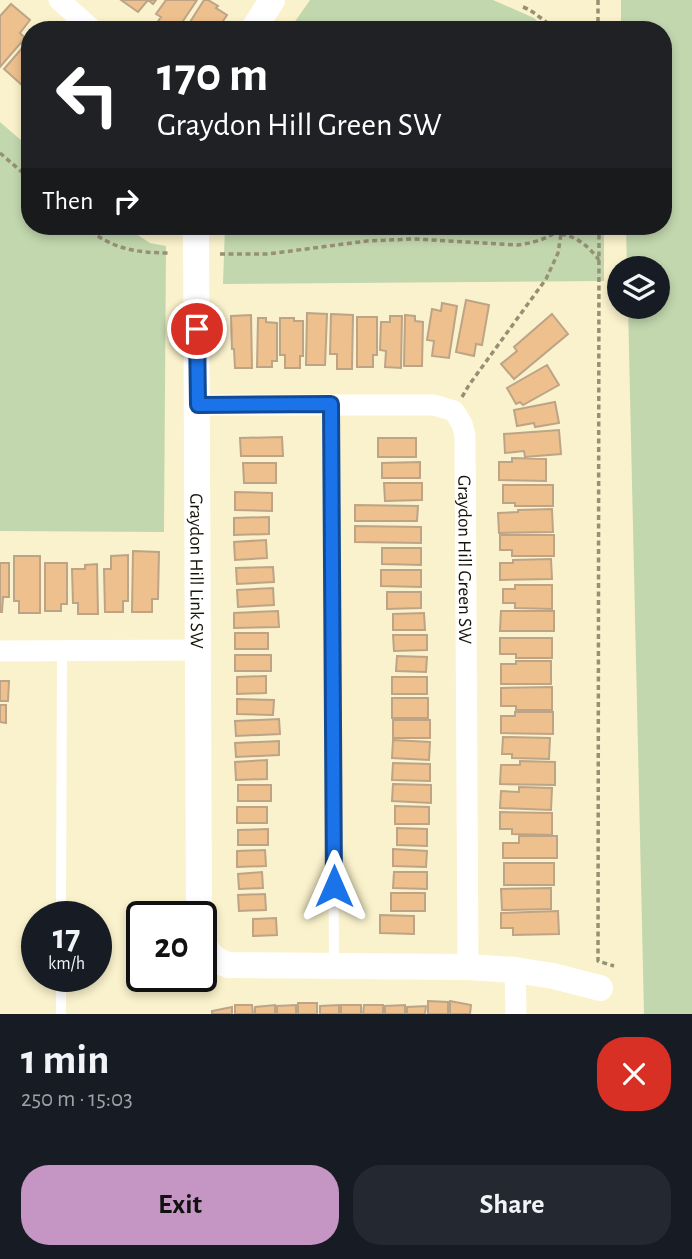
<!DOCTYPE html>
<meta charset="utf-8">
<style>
:root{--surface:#171b24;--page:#242831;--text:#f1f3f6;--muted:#9ea1a6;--accent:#c595c4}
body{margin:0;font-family:"Alegreya Sans",sans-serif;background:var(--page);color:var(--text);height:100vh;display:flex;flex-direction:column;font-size:26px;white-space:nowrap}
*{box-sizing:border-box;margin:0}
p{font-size:23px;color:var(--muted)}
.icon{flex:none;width:38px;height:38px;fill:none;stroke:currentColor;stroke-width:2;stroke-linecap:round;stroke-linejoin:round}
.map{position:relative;height:1014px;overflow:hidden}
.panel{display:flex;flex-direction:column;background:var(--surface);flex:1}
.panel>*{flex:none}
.top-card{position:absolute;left:21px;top:21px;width:651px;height:214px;border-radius:28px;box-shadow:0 4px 10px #0003;background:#202124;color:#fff;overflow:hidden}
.fabs{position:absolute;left:607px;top:256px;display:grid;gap:14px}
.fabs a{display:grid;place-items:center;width:63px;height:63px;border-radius:50%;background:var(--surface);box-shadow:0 4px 10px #0003;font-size:35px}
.speed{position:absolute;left:21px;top:901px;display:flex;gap:14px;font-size:35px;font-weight:700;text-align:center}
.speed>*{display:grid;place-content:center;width:91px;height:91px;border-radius:50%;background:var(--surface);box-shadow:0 4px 10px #0003;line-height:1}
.speed small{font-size:18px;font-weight:400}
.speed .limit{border:4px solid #111;border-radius:10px;background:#fff;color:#111}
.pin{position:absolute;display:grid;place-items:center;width:60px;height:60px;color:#fff;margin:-30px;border:4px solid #fff;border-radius:50%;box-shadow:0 2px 7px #0007}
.me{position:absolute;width:77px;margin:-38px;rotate:0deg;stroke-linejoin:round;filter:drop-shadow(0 0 5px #0008)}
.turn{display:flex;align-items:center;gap:24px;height:147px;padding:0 21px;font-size:32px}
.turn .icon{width:91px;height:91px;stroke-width:2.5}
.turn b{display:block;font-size:49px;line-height:60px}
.then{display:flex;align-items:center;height:66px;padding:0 21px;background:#0003;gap:14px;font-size:26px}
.round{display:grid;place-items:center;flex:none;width:74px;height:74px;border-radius:28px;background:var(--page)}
.summary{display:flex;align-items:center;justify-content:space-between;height:119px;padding:0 21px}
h1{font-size:42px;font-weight:700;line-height:52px}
.primary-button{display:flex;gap:14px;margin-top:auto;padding:14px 21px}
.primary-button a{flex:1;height:80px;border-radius:28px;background:var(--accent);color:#111;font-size:28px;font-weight:700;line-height:80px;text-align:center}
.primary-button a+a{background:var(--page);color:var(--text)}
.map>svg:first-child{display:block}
.green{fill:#c2d7ae}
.building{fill:#edc08d;stroke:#bda487;stroke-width:2}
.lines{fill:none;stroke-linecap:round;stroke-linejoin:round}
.path{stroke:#969075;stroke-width:3.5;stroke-dasharray:5 3.5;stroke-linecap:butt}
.service{stroke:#fff;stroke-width:10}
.minor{stroke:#fff;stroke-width:21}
.tertiary{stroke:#fff;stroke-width:26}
.route-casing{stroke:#114b97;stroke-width:18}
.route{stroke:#1a73e8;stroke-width:12}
.labels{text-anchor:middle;stroke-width:5;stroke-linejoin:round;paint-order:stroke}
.street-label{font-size:19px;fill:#171407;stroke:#faf2cc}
</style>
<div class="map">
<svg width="692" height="1014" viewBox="0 0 692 1014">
<rect width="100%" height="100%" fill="#faf2cc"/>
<!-- green -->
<path class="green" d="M310 0H493L534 18 546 30H289Z
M621 0H692V1014H644L628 306H658V268H627L626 226H663V30H621Z
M0 122 30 148V226H124L150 243 166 246 164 532 0 531Z
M225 226H604V281L223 284Z"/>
<!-- building -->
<path class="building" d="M121 0H156L153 4 148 0 138 12Z
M166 0H197L177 30H157L154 27 161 17 156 14Z
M204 0H208L218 6 216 8 227 15 217 30H185Z
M11 4 30 20 20 33 25 38 0 67V16Z
M30 39V78L23 86 4 69Z
M466 300 489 305 482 345 476 344 474 356 456 352Z
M442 303 457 306 449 358 432 356 434 341 427 340 432 309 441 311Z
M307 313 327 314 325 365H306Z
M331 314 353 315 352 369H337V354H330Z
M552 314 568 334 514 379 501 364 517 351 514 347Z
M251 315 252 368H235L234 349H232L231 316Z
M405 315 415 316V321L423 322 422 366H404Z
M390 316H402L401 368 385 367 386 351 380 350 381 322H390Z
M357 317H377V355H373V367H357Z
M258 318H266V322L277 323V361H272V367H257Z
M280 318H294V321H303V356H300V368H285V355H280Z
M547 365 559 385 523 405 520 402 516 404 507 388Z
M555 402 559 423 535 427 534 423 517 426 514 410Z
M559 430 561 454 525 457 524 451 505 453 504 434Z
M282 437 283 456H241L240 438Z
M378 438H416V457H378Z
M512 458 546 459V481L499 480V462H512Z
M420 462V478H382V463Z
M243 463H276V483H244Z
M384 483H422V500L385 501Z
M503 485H553V506H515V503H503Z
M235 492 272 493V511L235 510Z
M355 505 418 506 417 521H355Z
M552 509 553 532 499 533 498 513 518 512V510Z
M269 517V534L234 535V518Z
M355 526 421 527V543L355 542Z
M500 535H554V556H512V550H500Z
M266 540 267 558 235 560 234 542Z
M382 548H421V565L382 564Z
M133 551 159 552 158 599H152V612H132Z
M128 555V601H123V612H105L104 569H111V556Z
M14 556H40V613H19V601H14Z
M551 559 552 579 500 580V563H513V560Z
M0 563H9V597H3L2 612H0Z
M45 563H67V604H61V611H45Z
M97 564 98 614H78V603H73L72 569H85V565Z
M273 567 274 582 237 584 236 568Z
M381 570H421V587L381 586Z
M515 585H552V609L515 608V603H503V589H515Z
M273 588 274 605 238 607 237 590Z
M387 592H421V608L387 609Z
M278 611 279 627 234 628V613Z
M501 611H554V631H500Z
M424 613 425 630H393V614Z
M235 633H268V649H235Z
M393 635H427V650L394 651Z
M500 638H552V658H516V654H500Z
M235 655H271V671H235Z
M397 656 427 657 426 672 396 671Z
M516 661H551V684H501V664H516Z
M266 676V693L237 694V677Z
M392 677H427V694H392Z
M0 681H9L8 701H0Z
M552 687V710H516V706H501V688Z
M392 698H428V718H392Z
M237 699 274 700 273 715 237 714Z
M0 705H6V723L0 722Z
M515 712H553V734L501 733V716H515Z
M279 719 280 734 236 736 235 721Z
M393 720H430V738H393Z
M503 737 550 738 549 759 512 758V754H502Z
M393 740 430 742 429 760 392 758Z
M279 741V755L236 757 235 743Z
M267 760V779L236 780 235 762Z
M520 761 555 762V785L500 784 501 765H520Z
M393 763 430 764V781L392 780Z
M393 784 431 785V803L392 801Z
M238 785H271V801H238Z
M519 787 552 788 551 810 500 808 501 791 519 792Z
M395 806 429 807V824H395Z
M237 807H267V823H237Z
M500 812 552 813V835L512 834V829H500Z
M397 828 427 829V846L397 845Z
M268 829V845H238V830Z
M519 836H557V858H503V843H519Z
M393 849 427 851 426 867 393 866Z
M265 850 266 866 237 867V851Z
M504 863H554V885H504Z
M262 872 263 888 239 889 238 874Z
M394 872H427V889L393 888Z
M551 888V909L502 910 501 889Z
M391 893H425V911H391Z
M265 894 266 910 239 911 238 895Z
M558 911 559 934 513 935V928H501V913Z
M380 915 414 916V934L380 933Z
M276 918 277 935 253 936V919Z
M428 1001 448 1002V1014H428Z
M450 1001 471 1005 470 1014H450Z
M298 1003H317V1014H298Z
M235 1005H252L253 1014H235Z
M275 1005V1014H255V1007Z
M296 1005V1014H277V1006Z
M339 1005V1014H320V1006Z
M341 1005H361V1014H341Z
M364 1005H383V1014H363Z
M405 1005V1014H385V1006Z
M426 1006 425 1014H407V1007Z
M232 1007V1014H212V1011Z"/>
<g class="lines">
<!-- path -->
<path class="path" d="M598 0V30
M523 7C536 12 542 21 554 26 563 31 573 30 583 30
M0 153 30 179
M84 226C112 249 135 253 171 253
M599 226 598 961 614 966
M561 234C578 237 589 247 599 260
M220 254H268L367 241 414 239 517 245C534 243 551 238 564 226
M462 397 469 385 546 279 558 253 561 234"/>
<!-- service -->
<path class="service" d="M331 404 334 967
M61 917 62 651
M61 1014V976"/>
<!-- minor -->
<g class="minor">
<path d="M59 0 93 30"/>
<path id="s1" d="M198 405H434L454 411 462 424 465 435 468 967"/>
<path d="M0 651 198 650"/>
<path d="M515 970 516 1014"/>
</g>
<!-- tertiary -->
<g class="tertiary">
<path d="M253 30 272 0"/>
<path id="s2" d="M196 226 199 917"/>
<path d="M201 938C207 953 213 960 228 965L468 967 515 970 553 976 600 988"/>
</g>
</g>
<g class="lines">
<defs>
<path id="route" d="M197 329 198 405 331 404 334 886"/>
</defs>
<!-- route casing -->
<use href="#route" class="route-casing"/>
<!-- route -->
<use href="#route" class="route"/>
</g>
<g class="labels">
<!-- street labels -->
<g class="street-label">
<text dy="7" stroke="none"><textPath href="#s1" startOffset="408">Graydon Hill Green SW</textPath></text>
<text dy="7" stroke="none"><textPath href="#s2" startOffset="345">Graydon Hill Link SW</textPath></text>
</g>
</g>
</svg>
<div class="fabs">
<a><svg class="icon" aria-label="layers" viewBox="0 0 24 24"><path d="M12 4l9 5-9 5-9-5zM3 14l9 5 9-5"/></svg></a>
</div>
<div class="speed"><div>17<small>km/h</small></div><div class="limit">20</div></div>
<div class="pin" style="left:197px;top:329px;background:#d93025"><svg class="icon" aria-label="arrive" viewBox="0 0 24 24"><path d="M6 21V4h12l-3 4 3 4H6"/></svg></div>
<svg class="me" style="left:334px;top:886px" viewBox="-20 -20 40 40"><path d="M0-17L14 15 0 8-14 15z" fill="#1a73e8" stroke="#fff" stroke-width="4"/></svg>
<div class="top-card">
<div class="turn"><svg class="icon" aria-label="left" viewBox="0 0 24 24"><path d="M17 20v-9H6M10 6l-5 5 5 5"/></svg><div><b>170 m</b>Graydon Hill Green SW</div></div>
<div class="then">Then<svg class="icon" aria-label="right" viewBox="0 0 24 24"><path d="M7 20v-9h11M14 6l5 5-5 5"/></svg></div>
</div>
</div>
<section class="panel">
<div class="summary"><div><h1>1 min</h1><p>250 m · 15:03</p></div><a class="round" style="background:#d93025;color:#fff"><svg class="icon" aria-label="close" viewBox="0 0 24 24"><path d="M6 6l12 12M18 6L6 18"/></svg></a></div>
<div class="primary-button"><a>Exit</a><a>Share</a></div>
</section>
